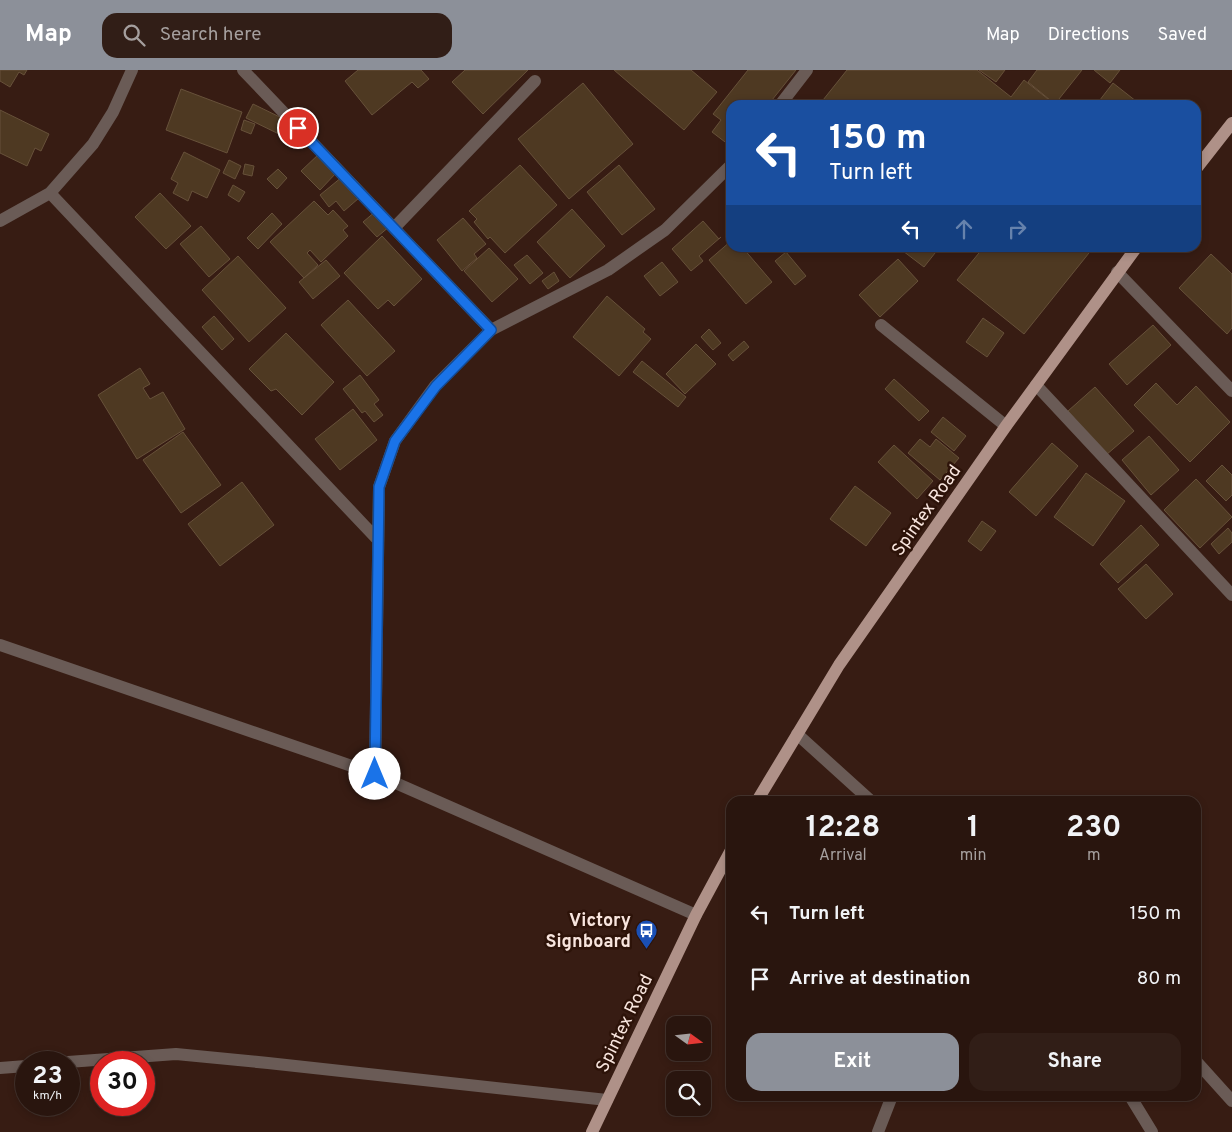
<!DOCTYPE html>
<style>
:root{--surface:#29150e;--page:#311e17;--text:#f1f3f6;--muted:#a59f9e;--line:#45342e;--accent:#8c9099}
body{margin:0;font-family:Overpass,sans-serif;background:var(--page);color:var(--text);height:100vh;display:flex;flex-direction:column;font-size:19px;white-space:nowrap}
*{box-sizing:border-box;margin:0}
p{font-size:16px;color:var(--muted)}
.icon{flex:none;width:28px;height:28px;fill:none;stroke:currentColor;stroke-width:2;stroke-linecap:round;stroke-linejoin:round}
.map{position:relative;flex:1;overflow:hidden}
.side{position:absolute;left:726px;top:726px;width:475px;height:305px;display:flex;flex-direction:column;background:var(--surface);border-radius:15px;box-shadow:0 2px 8px #0003,0 0 0 1px var(--line)}
.side>*{flex:none}
.banner{position:absolute;left:726px;top:30px;width:475px;height:152px;border-radius:15px;box-shadow:0 2px 8px #0003,0 0 0 1px var(--line);background:#1a4fa0;color:#fff;overflow:hidden}
.needle{width:32px;rotate:105deg}
.buttons{position:absolute;left:666px;top:946px;display:grid;gap:10px}
.buttons a{display:grid;place-items:center;width:45px;height:45px;border-radius:10px;background:var(--surface);box-shadow:0 2px 8px #0003,0 0 0 1px var(--line);font-size:25px}
.speed{position:absolute;left:15px;top:981px;display:flex;gap:10px;font-size:25px;font-weight:700;text-align:center}
.speed>*{display:grid;place-content:center;width:65px;height:65px;border-radius:50%;background:var(--surface);box-shadow:0 2px 8px #0003,0 0 0 1px var(--line);line-height:1}
.speed small{font-size:12px;font-weight:400}
.speed .limit{border:8px solid #d22;background:#fff;color:#111}
.pin{position:absolute;display:grid;place-items:center;width:42px;height:42px;color:#fff;margin:-21px;border:2px solid #fff;border-radius:50%;box-shadow:0 1px 5px #0007}
.me{position:absolute;width:55px;margin:-28px;rotate:0deg;stroke-linejoin:round;filter:drop-shadow(0 0 4px #0008)}
.turn{display:flex;align-items:center;gap:18px;height:105px;padding:0 20px;font-size:22px}
.turn .icon{width:65px;height:65px;stroke-width:2.5}
.turn b{display:block;font-size:35px;line-height:42px}
.lanes{display:flex;align-items:center;height:48px;padding:0 20px;background:#0003;justify-content:center;gap:25px;direction:ltr}
.lanes .off{opacity:.35}
.eta{display:flex;justify-content:space-evenly;align-items:center;height:85px;text-align:center}
.eta b{font-size:30px;font-weight:700;line-height:35px}
.button{display:flex;gap:10px;margin-top:auto;padding:10px 20px}
.button a{flex:1;height:58px;border-radius:15px;background:var(--accent);color:#fff;font-size:20px;font-weight:700;line-height:58px;text-align:center}
.button a+a{background:var(--page);color:var(--text)}
ul{padding:0;list-style:none}
li{display:flex;align-items:center;gap:15px;height:65px;padding:0 20px}
li div{flex:1}
li b{display:block;font-size:19px}
li em{font-style:normal}
header{display:flex;align-items:center;gap:30px;box-sizing:border-box;height:70px;padding:0 25px;background:var(--accent);color:#fff}
header strong{font-size:24px}
nav{display:flex;gap:28px;margin-inline-start:auto;font-size:18px}
.search{width:350px;height:45px;background:var(--page);display:flex;align-items:center;gap:12px;box-sizing:border-box;padding:0 18px;border-radius:15px;color:var(--muted);font-size:19px}
.map>svg:first-child{display:block}
.building{fill:#4e3922;stroke:#67513a}
.lines{fill:none;stroke-linecap:round;stroke-linejoin:round}
.minor{stroke:#6a5b56;stroke-width:12}
.major{stroke:#af9188;stroke-width:12}
.route-casing{stroke:#114b97;stroke-width:12}
.route{stroke:#1a73e8;stroke-width:9}
.labels{text-anchor:middle;stroke-width:5;stroke-linejoin:round;paint-order:stroke}
.street-label{font-size:18px;fill:#f8e5de;stroke:#2d1309}
.poi-label{font-size:18px;font-weight:bold;fill:#f8e5de;stroke:#2d1309;text-anchor:end}
</style>
<header>
<strong>Map</strong>
<div class="search"><svg class="icon" aria-label="search" viewBox="0 0 24 24"><circle cx="10" cy="10" r="6"/><path d="M15 15l6 6"/></svg>Search here</div>
<nav><a>Map</a><a>Directions</a><a>Saved</a></nav>
</header>
<div class="map">
<svg width="1232" height="1062" viewBox="0 0 1232 1062">
<rect width="100%" height="100%" fill="#371c13"/>
<!-- building -->
<path class="building" d="M0 0H27L24 5 19 2 10 17 0 11Z
M358 0H421L429 9 418 18 412 12 372 45 345 11Z
M465 0H528L483 44 452 12Z
M614 0H691L717 22 684 60Z
M748 0H796L768 35H731V72L729 75 712 62 721 50 713 44Z
M847 0H977L1011 27 1024 10 1053 33 1051 35H819Z
M979 0H1005L996 12Z
M1037 0H1082L1055 34 1028 12Z
M1094 0H1120L1110 13Z
M583 13 633 74 569 129 518 69Z
M1113 13 1141 35H1096Z
M181 19 242 42 227 83 166 60Z
M253 34 288 51 281 65 246 48Z
M0 40 49 64 41 81 35 78 27 96 0 83Z
M244 50 255 54 251 64 241 60Z
M184 82 220 100 207 128 192 121 188 131 173 123 178 113 171 109Z
M320 83 338 101 320 120 301 101Z
M229 90 241 96 235 109 223 103Z
M245 94 254 96 252 106 243 104Z
M520 95 557 135 505 183 490 167 488 169 474 152 477 149 469 141Z
M619 95 655 139 622 165 587 122Z
M278 99 287 108 277 119 267 109Z
M342 107 359 128 344 141 336 131 329 137 320 125Z
M233 115 245 122 239 132 228 125Z
M160 123 191 156 166 179 135 147Z
M314 131 328 145 333 140 348 156 343 160 348 166 321 192 310 180 307 183 318 195 304 208 270 172Z
M572 139 605 176 570 208 537 172Z
M376 141 390 156 377 167 363 152Z
M272 143 282 154 258 179 247 168Z
M463 148 486 174 474 184 477 188 462 201 437 170Z
M703 151 719 169 721 167 699 186 703 191 691 201 672 179Z
M201 156 230 189 209 207 180 174Z
M382 166 422 209 394 236 388 230 378 239 344 203Z
M731 171V178H743L772 212 746 234 709 190Z
M489 178 518 209 492 232 464 201Z
M899 178H939L924 197Z
M983 178H1093L1024 264 957 210Z
M786 182 806 206 795 215 775 191Z
M1211 184 1232 204V258L1227 264 1179 218Z
M527 185 543 203 530 214 514 195Z
M238 186 286 238 249 272 202 220Z
M898 189 918 211 880 247 859 225Z
M326 190 340 206 313 229 299 212Z
M662 192 678 212 660 226 644 206Z
M554 202 559 211 548 219 542 211Z
M607 226 645 259 643 262 651 269 619 306 573 267Z
M348 230 395 281 367 306 321 255Z
M214 246 234 269 222 280 202 257Z
M983 248 1004 263 987 287 966 272Z
M1153 255 1171 275 1127 315 1109 294Z
M709 259 721 273 713 280 701 267Z
M286 263 334 312 302 345 276 319 271 321 249 299Z
M744 271 749 277 733 291 728 285Z
M696 274 716 294 685 324 666 304Z
M642 291 686 327 678 337 633 302Z
M140 298 150 314 143 318 150 329 163 322 185 359 137 389 98 325Z
M360 305 379 330 374 334 383 345 374 352 365 341 362 343 343 319Z
M894 309 929 341 919 351 885 319Z
M1156 313 1177 335 1196 316 1230 352 1190 392 1134 335Z
M1095 317 1134 361 1106 385 1068 341Z
M353 339 377 370 340 400 315 369Z
M943 347 966 366 954 381 931 362Z
M183 362 221 415 181 443 143 390Z
M1149 366 1179 400 1151 425 1122 390Z
M920 369 930 377 936 369 959 388 940 410 908 383Z
M1052 373 1078 396 1036 446 1009 422Z
M894 375 933 411 917 429 878 392Z
M1222 395 1232 405V425L1226 431 1206 411Z
M1086 403 1125 431 1093 476 1054 447Z
M1196 409 1232 447 1200 478 1164 440Z
M242 412 274 455 220 496 188 454Z
M855 416 891 443 866 476 830 449Z
M982 451 996 461 981 481 968 471Z
M1141 455 1159 475 1118 513 1100 494Z
M1228 458 1232 463V472L1219 484 1211 474Z
M1146 494 1173 524 1146 549 1118 519Z"/>
<g class="lines">
<!-- minor -->
<path class="minor" d="M243 0 491 260
M780 35 807 0
M50 123 377 469
M0 151 50 123 93 74 113 42 132 0
M394 158 535 11
M1117 202 1232 321
M881 255 1006 356
M1036 315 1232 525
M0 575 375 704 696 845
M797 664 871 731
M375 704 379 417 395 371 435 316 491 260 608 200 665 160 731 95
M1196 991 1232 1031
M68 992 176 984 268 993 607 1030
M0 998 26 996
M1130 1026 1152 1062
M878 1062 892 1026"/>
<!-- major -->
<path class="major" d="M1196 99 1232 53
M757 731 839 595 1006 356 1136 178
M592 1062 696 845 731 780"/>
</g>
<g class="lines">
<defs>
<path id="route" d="M298 58 491 260 436 316 395 371 379 417 375 704"/>
</defs>
<!-- route casing -->
<use href="#route" class="route-casing"/>
<!-- route -->
<use href="#route" class="route"/>
</g>
<!-- icons -->
<defs>
<symbol id="bus-pin" viewBox="-11 -11 22 30"><path d="M0 17L-7.5 6A9.5 9.5 0 1 1 7.5 6Z" fill="#1a4fb4" stroke="#2d1309"/><path d="M-5-6H5V4H4V6H2V4H-2V6H-4V4H-5ZM-3.5-4V0h7V-4ZM-3.5 1.2v1.5H-2V1.2ZM2 1.2v1.5H3.5V1.2Z" fill="#fff"/></symbol>
</defs>
<g fill-rule="evenodd">
<use href="#bus-pin" x="634" y="848" width="25" height="34"/>
</g>
<g class="labels">
<!-- street labels -->
<g class="street-label">
<text transform="translate(926 440) rotate(-55)" y="6">Spintex Road</text>
<text transform="translate(624 953) rotate(-64)" y="6">Spintex Road</text>
</g>
<!-- poi labels -->
<g class="poi-label">
<text x="631" y="856">Victory<tspan x="631" dy="21">Signboard</tspan></text>
</g>
</g>
</svg>
<div class="buttons">
<a><svg class="needle" viewBox="-14 -14 28 28"><path d="M0-13l5 13h-10z" fill="#e53935"/><path d="M0 13l5-13h-10z" fill="#a59f9e"/></svg></a>
<a><svg class="icon" aria-label="search" viewBox="0 0 24 24"><circle cx="10" cy="10" r="6"/><path d="M15 15l6 6"/></svg></a>
</div>
<div class="speed"><div>23<small>km/h</small></div><div class="limit">30</div></div>
<div class="pin" style="left:298px;top:58px;background:#d93025"><svg class="icon" aria-label="arrive" viewBox="0 0 24 24"><path d="M6 21V4h12l-3 4 3 4H6"/></svg></div>
<svg class="me" style="left:375px;top:704px" viewBox="-20 -20 40 40"><circle r="19" fill="#fff"/><path d="M0-13L10 11 0 6-10 11z" fill="#1a73e8"/></svg>
<div class="banner">
<div class="turn"><svg class="icon" aria-label="left" viewBox="0 0 24 24"><path d="M17 20v-9H6M10 6l-5 5 5 5"/></svg><div><b>150 m</b>Turn left</div></div>
<div class="lanes"><svg class="icon" aria-label="left" viewBox="0 0 24 24"><path d="M17 20v-9H6M10 6l-5 5 5 5"/></svg><svg class="icon off" aria-label="ahead" viewBox="0 0 24 24"><path d="M12 20V5M6 11l6-6 6 6"/></svg><svg class="icon off" aria-label="right" viewBox="0 0 24 24"><path d="M7 20v-9h11M14 6l5 5-5 5"/></svg></div>
</div>
<section class="side">
<div class="eta">
<div><b>12:28</b><p>Arrival</p></div>
<div><b>1</b><p>min</p></div>
<div><b>230</b><p>m</p></div>
</div>
<ul>
<li><svg class="icon" aria-label="left" viewBox="0 0 24 24"><path d="M17 20v-9H6M10 6l-5 5 5 5"/></svg><div><b>Turn left</b></div><em>150 m</em></li>
<li><svg class="icon" aria-label="arrive" viewBox="0 0 24 24"><path d="M6 21V4h12l-3 4 3 4H6"/></svg><div><b>Arrive at destination</b></div><em>80 m</em></li>
</ul>
<div class="button"><a>Exit</a><a>Share</a></div>
</section>
</div>
